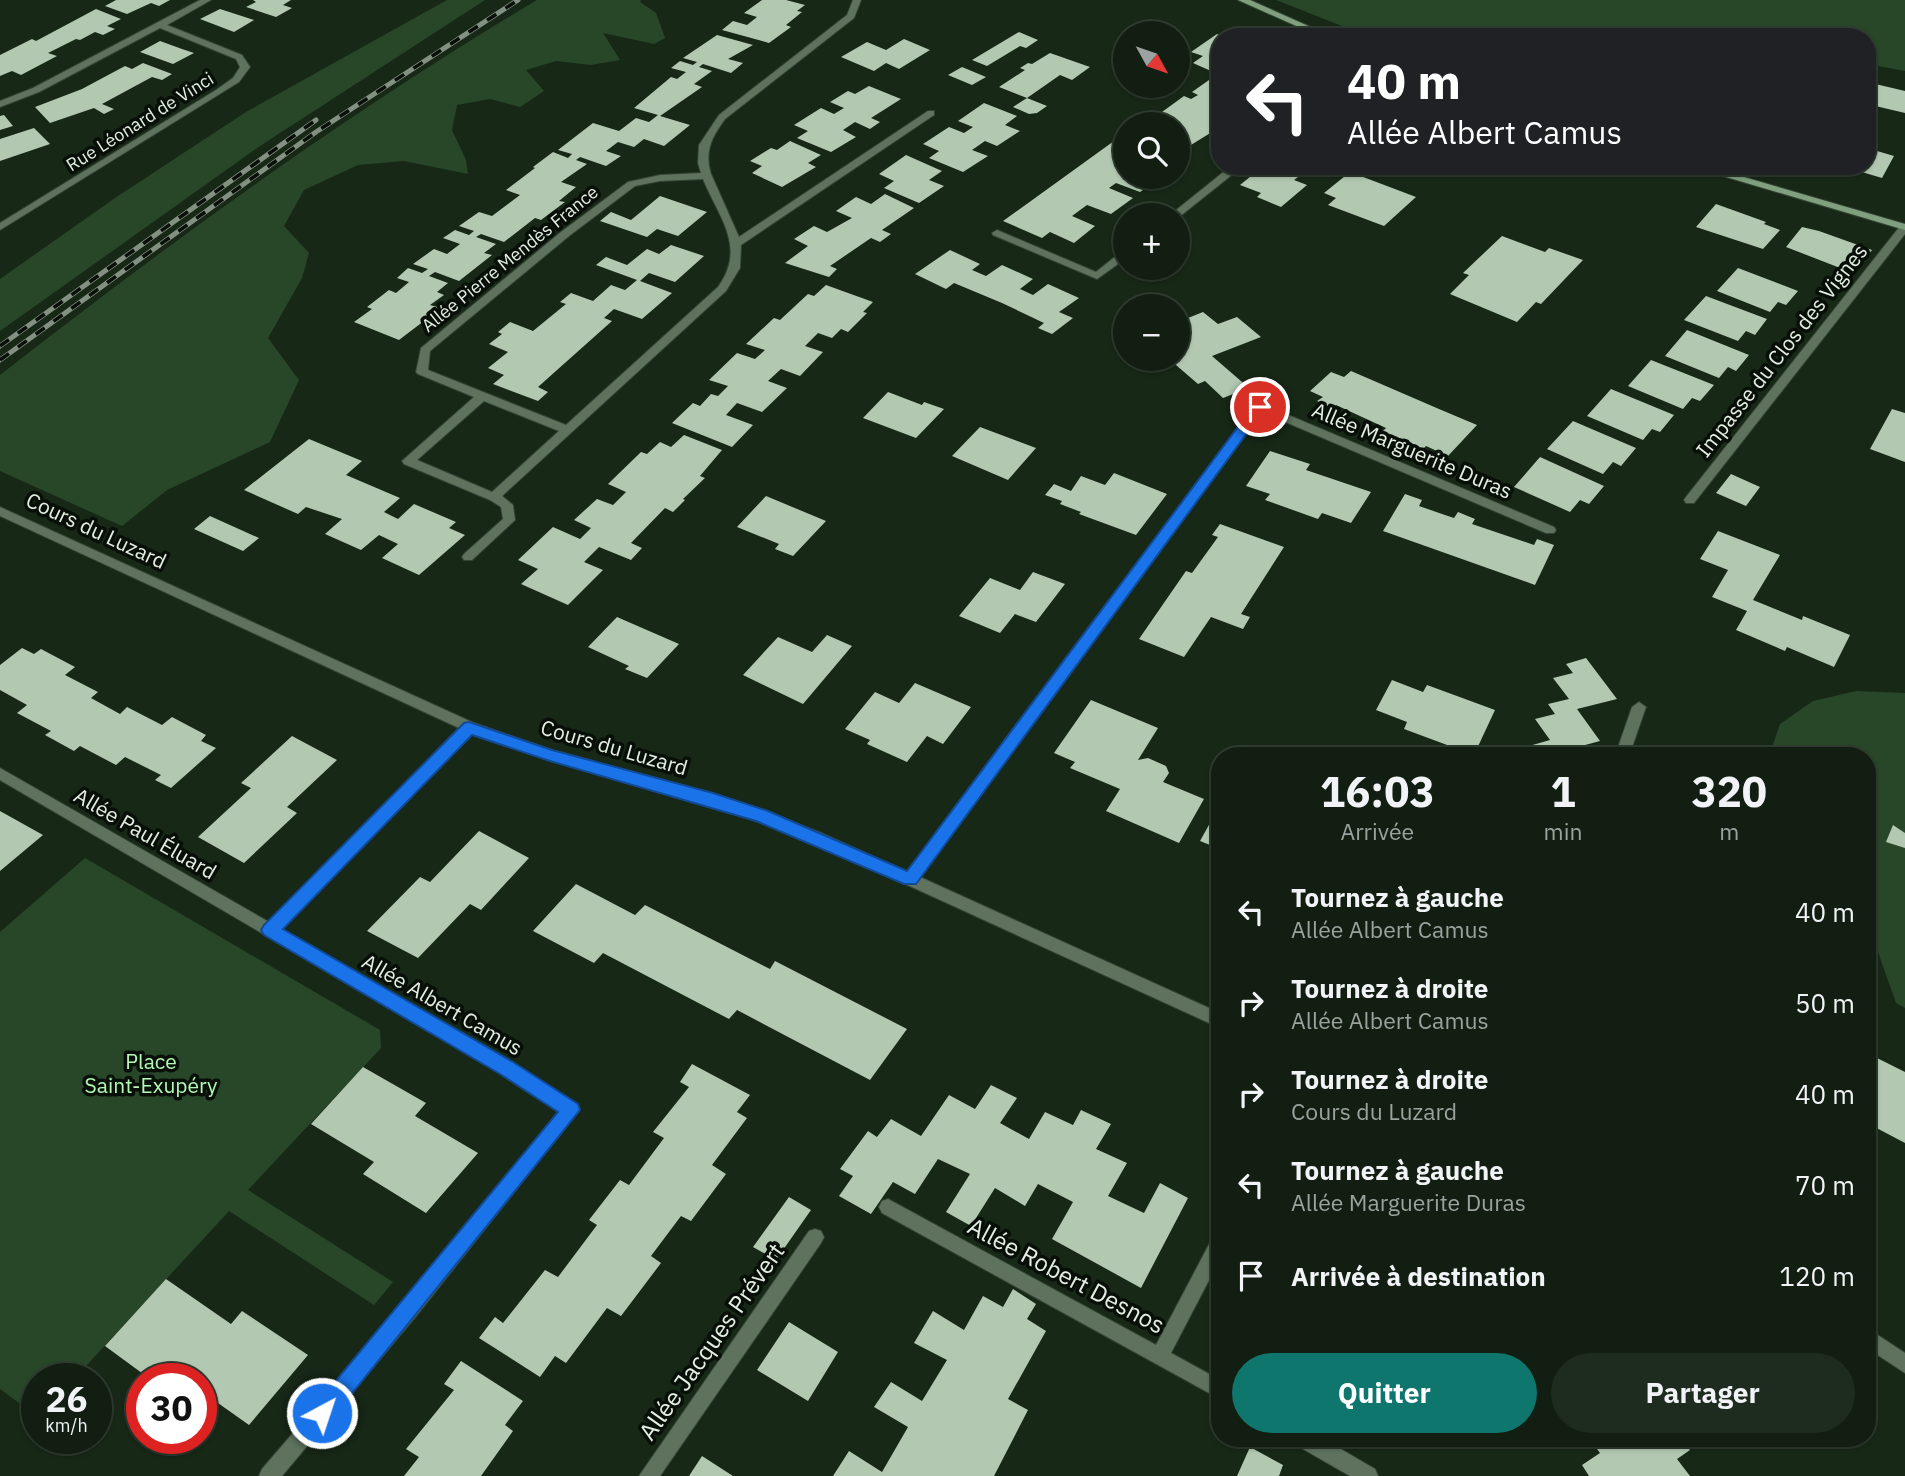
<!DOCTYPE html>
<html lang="fr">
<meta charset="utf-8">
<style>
:root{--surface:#111e11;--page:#1e2b1f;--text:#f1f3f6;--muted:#9ca29f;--line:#303c31;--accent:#0f766e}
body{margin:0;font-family:"IBM Plex Sans",sans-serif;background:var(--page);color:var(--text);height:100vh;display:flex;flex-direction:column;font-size:26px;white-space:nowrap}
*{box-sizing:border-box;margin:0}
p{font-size:23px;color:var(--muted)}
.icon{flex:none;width:38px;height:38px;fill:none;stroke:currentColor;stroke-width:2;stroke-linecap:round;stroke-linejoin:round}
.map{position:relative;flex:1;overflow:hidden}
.details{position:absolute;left:1211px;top:747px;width:665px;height:700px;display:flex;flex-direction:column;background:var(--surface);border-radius:28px;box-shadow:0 2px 5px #0004,0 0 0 2px var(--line)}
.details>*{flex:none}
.guide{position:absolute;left:1211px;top:28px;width:665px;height:147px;border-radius:28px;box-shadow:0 2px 5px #0004,0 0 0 2px var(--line);background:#202124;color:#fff;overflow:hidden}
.needle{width:46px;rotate:130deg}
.tools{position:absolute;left:1113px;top:21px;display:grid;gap:14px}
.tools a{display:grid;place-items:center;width:77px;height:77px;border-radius:50%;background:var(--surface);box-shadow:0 2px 5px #0004,0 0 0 2px var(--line);font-size:35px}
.speed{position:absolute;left:21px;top:1363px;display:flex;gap:14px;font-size:35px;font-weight:700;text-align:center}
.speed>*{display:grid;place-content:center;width:91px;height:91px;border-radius:50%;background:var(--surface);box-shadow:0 2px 5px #0004,0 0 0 2px var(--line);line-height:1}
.speed small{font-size:18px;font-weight:400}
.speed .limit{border:10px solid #d22;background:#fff;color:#111}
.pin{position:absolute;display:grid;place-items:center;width:60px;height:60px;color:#fff;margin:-30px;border:4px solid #fff;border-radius:50%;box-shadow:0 2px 7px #0007}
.me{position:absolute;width:77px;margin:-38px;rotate:40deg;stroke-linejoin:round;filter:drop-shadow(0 0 5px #0008)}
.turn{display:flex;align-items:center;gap:24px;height:147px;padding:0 21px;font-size:32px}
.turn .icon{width:91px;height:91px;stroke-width:2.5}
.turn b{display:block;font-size:49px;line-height:60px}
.eta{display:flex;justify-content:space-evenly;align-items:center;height:119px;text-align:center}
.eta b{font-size:42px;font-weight:700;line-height:49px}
.action{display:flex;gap:14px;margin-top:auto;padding:14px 21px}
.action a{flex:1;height:80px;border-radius:42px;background:var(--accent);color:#fff;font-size:28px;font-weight:700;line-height:80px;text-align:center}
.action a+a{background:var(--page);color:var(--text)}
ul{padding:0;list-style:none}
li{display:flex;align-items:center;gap:21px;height:91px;padding:0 21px}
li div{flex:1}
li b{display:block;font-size:26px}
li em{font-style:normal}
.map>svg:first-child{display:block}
.green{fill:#284729}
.building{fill:#b2c8b1}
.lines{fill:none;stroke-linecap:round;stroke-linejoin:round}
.lane-casing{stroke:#344434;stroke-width:2}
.street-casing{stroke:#344434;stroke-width:2}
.secondary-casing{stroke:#344434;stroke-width:2}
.lane{fill:#5e725e;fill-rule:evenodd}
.street{fill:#5e725e;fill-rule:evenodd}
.secondary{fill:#7f9f7f;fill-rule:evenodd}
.rail-casing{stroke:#839182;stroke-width:5}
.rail{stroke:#080f08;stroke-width:3.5;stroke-dasharray:11;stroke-linecap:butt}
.route{fill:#1a73e8;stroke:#114b97;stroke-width:2}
.labels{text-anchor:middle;stroke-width:7;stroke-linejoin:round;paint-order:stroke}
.far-street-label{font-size:18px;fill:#e4efe3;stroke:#080f08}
.street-label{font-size:21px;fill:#e4efe3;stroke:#080f08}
.park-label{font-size:21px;fill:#b3f8b3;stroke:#080f08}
.near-street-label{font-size:24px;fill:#e4efe3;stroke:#080f08}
</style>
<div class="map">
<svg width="1905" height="1476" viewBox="0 0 1905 1476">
<rect width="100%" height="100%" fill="#172817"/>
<!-- green -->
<path class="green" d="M447 0H485L260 146 0 331V279L115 198 246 112Z
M537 0H641L640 2 656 13 665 38 654 44 603 33 620 60 591 65 556 61 526 70 544 91 520 107 490 99 457 105 452 130 466 160 468 174 404 161 358 165 304 190 284 226 309 253 302 278 268 338 299 380 270 442 167 490 122 526 0 471V375C173 240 349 112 537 0Z
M1276 0H1905V71L1867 64V37H1370Z
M1856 691 1905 693V1008L1896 1003 1874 941 1867 935V756H1769L1780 724 1813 701Z
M85 858 380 1030 381 1048 248 1190 393 1282 374 1305 229 1211 74 1379H37V1416L0 1389V932Z"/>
<!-- building -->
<path class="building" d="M116 0H170L159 6 151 3 127 14 105 6Z
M253 0H291L283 5 292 8 276 17 246 7 256 2Z
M762 0H786L805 5 797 11 802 12 786 25 791 27 769 43 722 30 733 21 747 25 757 17 744 13Z
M96 9 121 19 107 26 115 29 103 35 95 32 80 40 76 39 48 53 57 56 21 75 12 71 0 76V55L32 39 36 41Z
M220 9 254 20 234 32 200 19Z
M1019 32 1038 40 1026 48 1020 46 987 66 972 60Z
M1217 34 1220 35V75L1193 63 1203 56 1191 52Z
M717 35 753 45 728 59 743 63 731 73 703 64 699 67 712 71 694 84 702 87 660 116 690 125 664 146 644 139 634 147 618 142 606 151 621 156 606 166 580 157 576 160 587 164 561 182 576 187 559 201 565 202 541 220 535 218 504 242 481 234 476 237 496 244 484 253 492 255 459 281 435 272 429 276 448 283 437 292 444 295 430 305 441 308 399 340 354 322 372 309 367 307 389 290 396 293 409 282 397 278 408 268 422 273 428 269 413 264 434 249 447 254 460 244 443 238 455 230 469 235 474 231 459 226 479 212 492 216 520 195 506 190 535 168 533 167 553 152 568 158 572 154 558 150 593 123 619 131 636 118 649 122 658 115 634 108 671 77 677 79 686 72 671 68 680 61 693 65 697 62 683 58Z
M904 39 930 50 899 69 886 63 874 71 841 57 867 42 886 50Z
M160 41 182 49 194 53 173 64 140 52Z
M1050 53 1090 67 1072 80 1060 75 1027 98 1047 106 1037 113 1029 114 1013 107 1027 98 999 87 1025 70 1020 68 1028 63 1032 64Z
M143 63 172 74 162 80 152 77 102 104 114 109 104 114 94 108 50 123 35 107 82 89 125 66 132 69Z
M962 67 986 77 972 85 948 75Z
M1209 80 1220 84V127L1178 153V124H1150L1154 122 1151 120 1184 96 1191 99 1198 95 1192 92Z
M1867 82 1905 91V113L1867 104Z
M869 86 901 99 871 118 880 122 870 129 855 122 843 130 856 137 831 152 797 138 808 131 794 125 821 108 834 114 844 108 830 102 848 91 855 94Z
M984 103 1017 116 1005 125 1020 131 997 146 985 141 972 150 988 156 963 172 929 158 939 151 923 144 949 127 964 133 973 127 958 121Z
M4 115 13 126 0 130V116Z
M34 128 50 144 0 161V139Z
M790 141 821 155 808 163 816 167 782 187 752 173 762 166 750 161 771 148 777 150Z
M1114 141 1123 144 1125 143V177L1150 185 1140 192 1116 183 1109 188 1133 198 1111 214 1087 205 1072 216 1095 226 1074 243 1050 232 1042 238 1003 221Z
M1867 148 1894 156 1882 178 1845 167 1867 166Z
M906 155 942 171 929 180 944 186 919 203 884 188 894 181 879 174Z
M1261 168 1274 173 1279 169 1298 177 1294 180 1307 185 1281 207 1257 197 1261 193 1240 185Z
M1350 172 1416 197 1384 226 1328 205 1336 198 1324 193Z
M885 194 914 208 882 230 891 234 880 242 871 238 830 266 837 269 829 277 785 263 808 246 794 239 814 226 827 232 852 218 836 211 856 197 871 204Z
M660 196 707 212 678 236 657 229 647 237 600 221 611 212 631 220Z
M1716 204 1766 222 1764 224 1780 230 1763 249 1696 227Z
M1802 227 1819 231 1872 250 1853 273 1786 247Z
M1502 236 1545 252 1549 248 1583 260 1541 304 1536 302 1517 322 1450 294 1469 275 1463 273Z
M671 245 704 256 675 282 649 273 640 281 672 293 642 319 614 309 604 318 612 321 538 387 548 392 538 401 493 384 504 375 488 368 508 352 489 344 502 334 498 332 510 322 533 331 566 304 560 302 571 293 593 301 611 285 625 290 637 280 596 265 606 257 627 265 647 249 659 254Z
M950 250 980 264 972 270 986 276 1002 265 1033 279 1020 289 1033 295 1048 284 1079 298 1059 312 1073 318 1052 334 1038 328 1044 323 1002 303 954 283 946 289 915 274Z
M1738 268 1798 291 1786 305 1778 302 1770 312 1717 291Z
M826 285 873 302 863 312 867 313 848 332 841 329 832 338 818 333 805 346 823 352 800 376 781 369 768 381 787 388 762 412 737 403 726 415 753 425 732 447 672 423 693 403 700 406 711 394 718 396 728 386 709 380 737 353 755 359 765 350 746 344 774 318 780 320 808 294 814 296Z
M1706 296 1767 319 1755 335 1746 331 1738 341 1684 320Z
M1203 312 1218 324 1237 317 1261 337 1212 356 1249 388 1223 398 1205 381 1198 384 1169 359H1178V322Z
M1687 330 1749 355 1736 371 1728 367 1719 378 1665 356Z
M1651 360 1714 385 1700 401 1692 398 1683 409 1628 386Z
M1351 371 1439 409 1477 425 1448 456 1426 446 1423 449 1383 431 1386 428 1336 405 1332 408 1317 401 1323 397 1310 391 1331 372 1344 377Z
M1611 389 1674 415 1660 432 1652 429 1643 440 1587 416Z
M888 392 922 405 924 402 944 409 916 438 863 418Z
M1892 409 1905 413V462L1870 449Z
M1573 421 1636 448 1621 466 1613 462 1603 474 1547 449Z
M980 427 1036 448 1008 480 952 456Z
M684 435 722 450 700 476 705 478 683 499 685 500 673 512 665 508 631 543 642 548 631 560 599 547 584 562 603 570 568 605 521 584 538 569 518 560 553 527 580 539 591 528 574 520 597 499 613 505 626 492 608 484 641 452 647 454 660 442 671 447Z
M309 439 362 461 346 475 400 498 384 512 398 519 414 504 456 522 449 528 465 535 419 575 382 558 398 544 379 535 361 550 325 534 342 519 306 507 298 514 244 490Z
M1270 451 1310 464 1306 470 1371 492 1351 523 1322 513 1318 519 1265 500 1270 494 1246 486Z
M1540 457 1604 486 1589 504 1580 500 1570 512 1514 487Z
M1114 473 1167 494 1136 535 1079 514 1081 512 1060 504 1062 501 1045 495 1054 484 1071 491 1081 476 1105 485Z
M1731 474 1760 487 1746 506 1716 493Z
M1405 494 1422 500 1419 506 1445 515 1454 518 1458 512 1475 519 1472 524 1534 545 1537 539 1554 545 1535 585 1383 531Z
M766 496 826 521 793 556 775 549 779 544 737 527Z
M210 516 259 538 243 551 194 529Z
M1220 524 1284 547 1241 614 1250 617 1243 629 1211 617 1184 657 1139 639 1186 571 1192 573 1218 537 1212 535Z
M1718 531 1780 555 1753 600 1802 620 1803 616 1850 635 1834 667 1787 647 1785 651 1736 630 1747 611 1712 597 1728 570 1700 559Z
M1033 572 1065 584 1036 622 1015 614 1000 633 959 616 990 578 1020 590Z
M617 617 679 644 647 678 625 669 629 666 588 647Z
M827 635 852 646 803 704 743 675 778 637 812 652Z
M22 648 34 654 41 649 75 667 65 675 98 692 91 698 120 714 127 707 162 725 172 717 206 735 201 741 216 748 171 788 155 780 161 775 125 757 116 765 80 746 74 751 45 735 51 731 17 713 27 705 0 690V665Z
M1586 658 1617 699 1577 709 1600 741 1559 752 1562 756H1536L1529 746 1550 740 1535 719 1555 714 1548 704 1569 699 1553 678 1573 673 1566 664Z
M1392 680 1423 692 1427 685 1495 710 1474 755 1404 729 1407 722 1376 710Z
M915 683 971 707 943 744 927 736 907 762 867 744 870 740 845 729 875 692 899 703Z
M1091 700 1158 728 1138 760 1148 758 1166 766 1169 773 1163 782 1204 799 1179 843 1106 811 1120 789 1070 768 1075 762 1054 753Z
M292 736 337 760 287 807 297 813 244 863 198 837 251 788 241 783Z
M1220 805V849L1200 841Z
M0 811 43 835 0 871Z
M1893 825 1905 833V848L1886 842Z
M479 831 529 858 481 910 470 904 418 958 367 931 420 877 430 882Z
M576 884 635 915 645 905 770 969 775 961 907 1029 870 1080 737 1010 729 1019 603 953 594 963 533 931Z
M1867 1053 1905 1072V1143L1867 1123Z
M692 1064 750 1095 737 1112 747 1118 712 1165 726 1174 691 1221 681 1216 651 1256 661 1263 621 1316 607 1308 566 1363 555 1356 540 1377 479 1338 495 1317 503 1323 545 1270 558 1277 597 1225 589 1220 620 1180 629 1185 664 1138 653 1132 689 1087 680 1082Z
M363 1067 426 1103 415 1116 478 1153 426 1213 363 1174 374 1162 311 1124Z
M991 1085 1017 1098 1000 1123 1029 1139 1045 1112 1073 1125 1081 1110 1111 1124 1096 1149 1127 1163 1108 1196 1144 1213 1160 1183 1188 1198 1141 1288 1052 1239 1073 1202 1038 1184 1025 1206 995 1188 971 1226 946 1212 970 1174 938 1159 915 1194 893 1182 871 1214 839 1196 853 1176 840 1169 868 1131 877 1137 891 1119 921 1136 949 1095 975 1109Z
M789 1197 811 1210 776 1260 753 1247Z
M166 1279 231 1324 242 1311 308 1355 249 1425 201 1391V1379H150L105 1346Z
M1013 1289 1036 1304 1027 1319 1046 1331 1008 1399 1028 1410 994 1476H833L849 1451 882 1472 908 1427 874 1407 891 1382 922 1401 947 1360 914 1343 933 1311 964 1330 983 1296 1003 1307Z
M789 1322 838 1352 808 1401 757 1370Z
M461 1361 523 1401 505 1425 513 1431 481 1476H404L419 1457 406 1449 454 1390 444 1384Z
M1589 1438H1680L1690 1450 1677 1459 1690 1476H1589L1582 1465 1600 1453Z
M1250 1447 1283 1465 1279 1476H1237Z
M702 1456 733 1476H689Z"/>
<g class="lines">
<defs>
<path id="lane" d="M1231 166H1243L1179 217 1170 215Z
M997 230 1096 272 1121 252 1125 251V259L1097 279 993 235 992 233Z
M1639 702 1646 707 1629 756H1615L1632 707Z"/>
<path id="street" d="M200 0H211L167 25 242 55 250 67 239 82 0 230V223L216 90 233 78 240 67 236 59 160 28 39 92 0 107V101L33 88Z
M853 0H861L854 18 725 119C712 137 704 151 711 174L739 237 928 111H934V115L741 245 740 268 726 291 502 496 513 505 515 520 472 560H464L462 557 464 554 503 519 501 507 490 500 404 464 402 461 474 397 418 374 416 372 421 348 561 232 628 182 660 175 701 173 698 163 699 145 719 115 847 15ZM703 179C719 218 747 247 718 287L566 425 428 370 430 351 569 236 635 186 660 181ZM484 401 559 431 492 492 417 460Z
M1905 224V234L1694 503H1686L1684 500 1686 497 1901 225Z
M1260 403 1554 527 1556 530 1554 533H1546L1262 412 920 877 1220 1013V1028L809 840 711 805 550 760 471 733 281 929 513 1063 577 1105 579 1110 417 1315 282 1476H259L262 1469 405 1303 560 1112 501 1073 0 780V768L269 922 459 728 0 516V507L474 723 552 750 718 796 819 832 907 872 1256 404Z
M888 1199 1156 1345 1214 1235 1220 1233V1259L1171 1353 1220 1380V1399L882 1213 879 1207 882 1201Z
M815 1229 821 1231 824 1237 821 1243 660 1476H639L809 1231Z
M1867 1328 1905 1353V1373L1867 1348Z
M1294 1438H1322L1375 1469 1378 1476H1350L1296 1445Z"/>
<path id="secondary" d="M1238 0H1250L1333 37H1321Z
M1689 166H1706L1905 224V230Z"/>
</defs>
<!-- lane casing -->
<use href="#lane" class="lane-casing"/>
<!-- street casing -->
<use href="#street" class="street-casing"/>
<!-- secondary casing -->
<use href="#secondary" class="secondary-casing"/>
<!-- lane -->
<use href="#lane" class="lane"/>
<!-- street -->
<use href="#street" class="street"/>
<!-- secondary -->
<use href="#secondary" class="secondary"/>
<defs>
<path id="rail" d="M0 346 316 120
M0 360 316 132 518 0"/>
</defs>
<!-- rail casing -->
<use href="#rail" class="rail-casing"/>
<!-- rail -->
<use href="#rail" class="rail"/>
</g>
<!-- route -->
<path class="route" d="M1260 403 1264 404V410L916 884H904L756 821 550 761 472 735 283 929 513 1062 578 1104 580 1110 330 1421 322 1424 315 1421 312 1413 315 1406 558 1112 500 1074 264 935 261 930 264 925 464 723 469 722 552 750 713 793 768 811 907 871 1255 404Z"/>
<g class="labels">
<!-- far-street labels -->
<g class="far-street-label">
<text transform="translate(140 122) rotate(-32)" y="6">Rue Léonard de Vinci</text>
<text transform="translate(510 259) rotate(-39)" y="6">Allée Pierre Mendès France</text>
</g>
<!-- street labels -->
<g class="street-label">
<text transform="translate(1782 351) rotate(-52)" y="7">Impasse du Clos des Vignes</text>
<text transform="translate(1412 451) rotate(23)" y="7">Allée Marguerite Duras</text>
<text transform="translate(96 531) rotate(25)" y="7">Cours du Luzard</text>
<text transform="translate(614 748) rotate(16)" y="7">Cours du Luzard</text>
<text transform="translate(145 834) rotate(30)" y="7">Allée Paul Éluard</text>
<text transform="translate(442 1005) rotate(30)" y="7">Allée Albert Camus</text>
</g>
<!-- park labels -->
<g class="park-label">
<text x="151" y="1069">Place<tspan x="151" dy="24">Saint-Exupéry</tspan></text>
</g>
<!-- near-street labels -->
<g class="near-street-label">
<text transform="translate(1066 1276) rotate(28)" y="8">Allée Robert Desnos</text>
<text transform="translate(712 1342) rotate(-55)" y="8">Allée Jacques Prévert</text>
</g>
</g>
</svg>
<div class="tools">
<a><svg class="needle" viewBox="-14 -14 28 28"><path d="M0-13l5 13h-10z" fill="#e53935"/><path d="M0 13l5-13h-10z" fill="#9ca29f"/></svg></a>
<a><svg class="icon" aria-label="search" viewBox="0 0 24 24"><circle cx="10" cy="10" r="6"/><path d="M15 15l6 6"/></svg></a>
<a>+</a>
<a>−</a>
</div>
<div class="speed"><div>26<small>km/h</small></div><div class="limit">30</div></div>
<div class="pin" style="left:1260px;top:407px;background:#d93025"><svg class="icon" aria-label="arrive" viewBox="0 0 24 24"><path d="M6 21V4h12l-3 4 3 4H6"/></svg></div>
<svg class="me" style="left:322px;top:1413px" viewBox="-20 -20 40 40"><circle r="17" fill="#1a73e8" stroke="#fff" stroke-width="3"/><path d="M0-11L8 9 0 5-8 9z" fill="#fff"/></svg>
<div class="guide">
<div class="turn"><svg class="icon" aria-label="left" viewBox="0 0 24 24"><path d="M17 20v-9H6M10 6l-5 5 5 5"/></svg><div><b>40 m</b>Allée Albert Camus</div></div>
</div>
<section class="details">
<div class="eta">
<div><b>16:03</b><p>Arrivée</p></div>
<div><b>1</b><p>min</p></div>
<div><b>320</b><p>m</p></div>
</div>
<ul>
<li><svg class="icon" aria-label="left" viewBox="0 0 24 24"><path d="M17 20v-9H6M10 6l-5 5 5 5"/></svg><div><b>Tournez à gauche</b><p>Allée Albert Camus</p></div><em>40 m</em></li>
<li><svg class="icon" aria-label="right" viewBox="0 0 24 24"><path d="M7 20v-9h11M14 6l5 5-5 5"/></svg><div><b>Tournez à droite</b><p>Allée Albert Camus</p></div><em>50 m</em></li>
<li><svg class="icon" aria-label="right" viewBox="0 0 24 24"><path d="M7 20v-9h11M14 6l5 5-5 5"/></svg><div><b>Tournez à droite</b><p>Cours du Luzard</p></div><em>40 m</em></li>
<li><svg class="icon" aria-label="left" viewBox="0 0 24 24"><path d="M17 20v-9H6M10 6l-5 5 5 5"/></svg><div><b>Tournez à gauche</b><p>Allée Marguerite Duras</p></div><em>70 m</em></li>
<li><svg class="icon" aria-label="arrive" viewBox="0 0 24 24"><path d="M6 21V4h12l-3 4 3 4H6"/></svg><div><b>Arrivée à destination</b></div><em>120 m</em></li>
</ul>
<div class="action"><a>Quitter</a><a>Partager</a></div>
</section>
</div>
